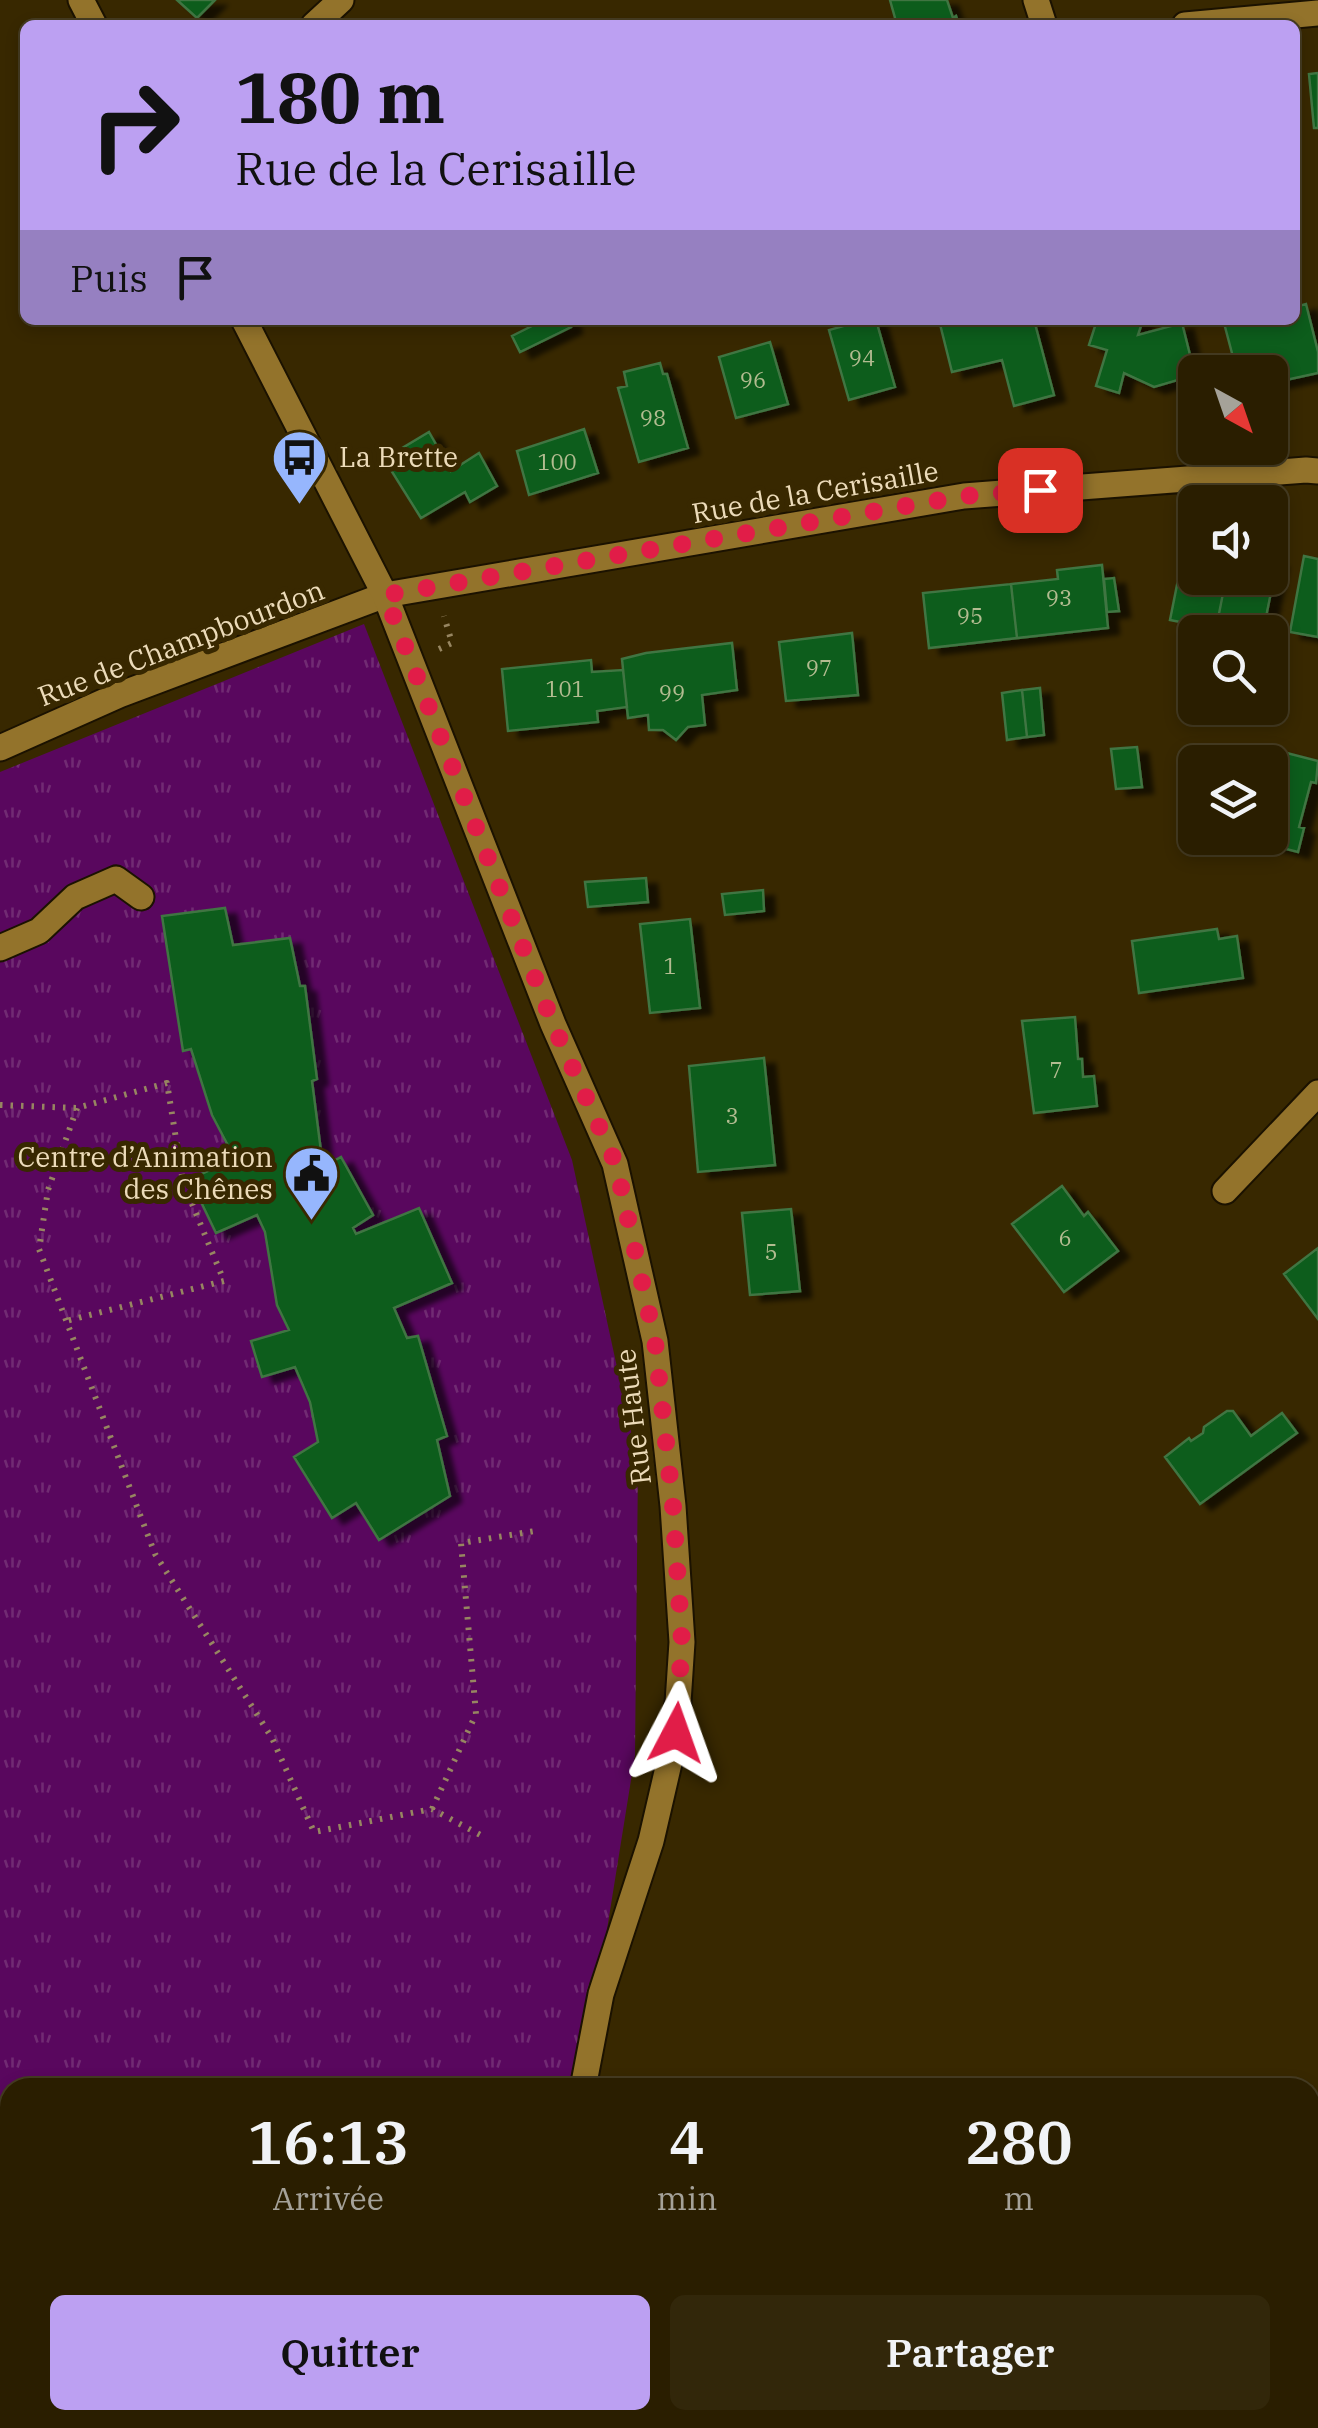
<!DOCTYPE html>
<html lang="fr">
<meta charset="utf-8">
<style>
:root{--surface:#2a1e00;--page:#32270a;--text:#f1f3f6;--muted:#a5a299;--line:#463c22;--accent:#bca0f2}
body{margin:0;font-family:"IBM Plex Serif",serif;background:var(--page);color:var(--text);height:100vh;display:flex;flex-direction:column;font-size:38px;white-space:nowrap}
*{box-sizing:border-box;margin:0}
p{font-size:32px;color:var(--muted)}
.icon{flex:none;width:55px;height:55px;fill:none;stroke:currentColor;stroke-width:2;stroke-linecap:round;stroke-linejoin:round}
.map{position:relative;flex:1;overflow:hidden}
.panel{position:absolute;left:0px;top:2078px;width:1320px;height:352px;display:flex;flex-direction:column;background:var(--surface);border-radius:30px 30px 0 0;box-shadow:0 5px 15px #0003,0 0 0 2px var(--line)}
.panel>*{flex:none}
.hud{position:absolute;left:20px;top:20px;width:1280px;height:305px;border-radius:15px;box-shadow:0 5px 15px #0003,0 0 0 2px var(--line);background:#bca0f2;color:#111;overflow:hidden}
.needle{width:65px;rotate:140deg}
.buttons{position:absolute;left:1178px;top:355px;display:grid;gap:20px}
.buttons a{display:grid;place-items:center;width:110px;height:110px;border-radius:15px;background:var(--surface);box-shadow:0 5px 15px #0003,0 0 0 2px var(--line);font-size:50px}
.pin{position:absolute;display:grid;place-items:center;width:85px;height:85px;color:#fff;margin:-42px;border-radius:20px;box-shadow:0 5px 15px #0006}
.me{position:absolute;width:110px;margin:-55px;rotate:4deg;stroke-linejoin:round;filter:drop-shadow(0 0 8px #0008)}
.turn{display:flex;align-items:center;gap:35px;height:210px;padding:0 50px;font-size:45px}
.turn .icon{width:130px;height:130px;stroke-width:2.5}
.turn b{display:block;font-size:70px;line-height:85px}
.then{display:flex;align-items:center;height:95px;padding:0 50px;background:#0003;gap:20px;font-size:38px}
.eta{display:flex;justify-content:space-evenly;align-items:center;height:170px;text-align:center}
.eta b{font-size:60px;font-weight:600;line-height:70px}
.cta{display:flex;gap:20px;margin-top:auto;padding:20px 50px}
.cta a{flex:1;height:115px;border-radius:15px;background:var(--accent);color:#111;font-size:40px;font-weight:600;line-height:115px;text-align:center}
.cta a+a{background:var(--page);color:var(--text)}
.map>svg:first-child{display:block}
.grass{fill:url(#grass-tufts)}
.forest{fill:url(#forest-crowns)}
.building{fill:#095d1a;stroke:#3f7542;stroke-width:2.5;filter:url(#shadow)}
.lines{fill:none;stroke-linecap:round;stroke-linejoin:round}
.service-casing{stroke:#1b1200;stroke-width:29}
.minor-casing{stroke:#1b1200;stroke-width:29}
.tertiary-casing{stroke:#1b1200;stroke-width:29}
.path{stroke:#978661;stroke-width:6;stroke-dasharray:2.5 8;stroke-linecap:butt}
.service{stroke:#93732b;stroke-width:25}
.minor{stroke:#93732b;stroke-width:25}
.tertiary{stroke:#93732b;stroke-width:25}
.route{stroke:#e11d48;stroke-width:18;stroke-dasharray:0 32.4}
.labels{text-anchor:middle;stroke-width:10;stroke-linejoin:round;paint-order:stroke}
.number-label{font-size:22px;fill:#b3bc91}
.poi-label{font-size:28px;fill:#ecdbb9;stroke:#382800;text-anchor:start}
.street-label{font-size:28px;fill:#ecdbb9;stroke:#382800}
</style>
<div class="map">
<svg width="1318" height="2428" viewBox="0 0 1318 2428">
<defs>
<pattern id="grass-tufts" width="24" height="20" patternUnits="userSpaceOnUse" patternTransform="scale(2.5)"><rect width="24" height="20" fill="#59075e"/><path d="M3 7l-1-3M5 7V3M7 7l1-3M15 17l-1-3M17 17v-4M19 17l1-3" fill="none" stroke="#712b73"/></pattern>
<pattern id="forest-crowns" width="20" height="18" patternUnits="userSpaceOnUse" patternTransform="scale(2.5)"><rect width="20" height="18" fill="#59075e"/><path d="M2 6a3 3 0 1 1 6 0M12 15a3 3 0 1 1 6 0" fill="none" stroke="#712b73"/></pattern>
<filter id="shadow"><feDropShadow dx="11" dy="6" stdDeviation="2.5" flood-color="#0009"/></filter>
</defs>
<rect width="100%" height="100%" fill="#382800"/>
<!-- grass -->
<path class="grass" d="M364 624 572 1160 638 1464 635 1755 583 2079 552 2088H10V2228L0 2231V772Z"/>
<!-- forest -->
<path class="forest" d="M10 2111V2420H187L190 2428H0V2114Z"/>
<!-- building -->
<path class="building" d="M177 0H215L197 18Z
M890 0H947L953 18 956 16 959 25H897Z
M1318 73V128H1314L1309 74Z
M1306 304 1318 352V373L1272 383 1274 389 1270 390V372H1237L1224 323 1238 320H1295V307Z
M544 320H569L571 327 520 352 512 336Z
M865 320H876L895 387 849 400 829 330Z
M939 320H1034L1054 395 1014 406 1002 360 952 372Z
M1097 320H1143L1138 335 1182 323 1195 375 1154 387 1124 373 1119 393 1096 386 1107 350 1089 345Z
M770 342 788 404 736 418 719 357Z
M660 363 663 374H667L688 448 639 462 618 388 627 386 624 372Z
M584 429 598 473 529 495 517 451Z
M429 432 451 471 479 453 497 486 470 502 465 492 421 518 384 459Z
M1185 545 1195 547V578H1226L1216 629 1170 620Z
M1304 556 1318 559V637L1290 632Z
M1270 561 1277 562 1263 632 1216 629 1226 578H1270Z
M1102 565 1108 628 1017 638 1011 584 1058 579 1057 570Z
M1114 578 1119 611 1107 612 1104 579Z
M1011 584 1017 638 929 648 923 593Z
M852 633 858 695 786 701 779 642Z
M732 643 737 690 702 695 705 725 688 727 676 740 663 730H649L648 715 628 718 622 659 646 653Z
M591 660 592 672 623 670 627 707 597 711 598 722 508 731 502 669Z
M1040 688 1044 735 1027 737 1022 690Z
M1022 690 1027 737 1007 740 1002 693Z
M1137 747 1142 787 1116 789 1111 749Z
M1271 749 1318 761 1316 783 1311 782 1299 827 1304 828 1298 852 1243 838H1270V762H1267Z
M646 878 648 902 588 907 585 882Z
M763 890 764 911 725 915 722 894Z
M225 908 233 945 290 938 300 986H305L317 1079 312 1081 323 1167 341 1157 373 1215 353 1228 356 1234 419 1208 452 1283 394 1308 407 1338 418 1336 447 1436 437 1440 450 1496 379 1540 356 1503 332 1518 294 1457 318 1442 310 1402 295 1367 262 1377 251 1341 289 1330 277 1305 265 1232 257 1215 216 1233 190 1179 235 1159 212 1115 191 1049 183 1051 162 916Z
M690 919 700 1008 650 1013 640 924Z
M1217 929 1219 939 1237 936 1243 978 1139 993 1132 941Z
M1075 1017 1078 1059H1082L1083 1077 1094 1076 1097 1106 1034 1113 1022 1021Z
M764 1058 775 1165 698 1172 689 1066Z
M1062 1186 1084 1216 1088 1212 1118 1251 1064 1292 1012 1224Z
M791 1209 800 1291 750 1295 742 1213Z
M1318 1248V1319L1284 1274Z
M1227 1411H1233L1251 1436 1282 1413 1297 1433 1200 1504 1165 1457 1189 1438 1191 1441 1203 1433 1204 1427Z"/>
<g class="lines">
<defs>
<path id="service" d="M0 948 39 931 75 897 116 879 141 897"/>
<path id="minor" d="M1036 0 1044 25
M314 25 341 0
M1185 25 1318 13
M0 748 119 695 385 595
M1225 1191 1318 1093"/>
<path id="tertiary" d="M81 0 94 25
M244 320 385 595 553 1024 615 1164 655 1341 673 1506 682 1642 676 1733 651 1841 601 1994 583 2088
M385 595 964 496 1306 470 1318 471
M545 2428V2420"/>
</defs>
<!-- service casing -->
<use href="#service" class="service-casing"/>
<!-- minor casing -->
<use href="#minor" class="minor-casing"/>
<!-- tertiary casing -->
<use href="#tertiary" class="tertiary-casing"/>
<!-- path -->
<path class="path" d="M439 649 452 643 444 616
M0 1105 77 1108 167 1083 183 1182 224 1281 66 1321
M77 1108 48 1190 39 1249 155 1554 272 1738 314 1832 432 1809 486 1838
M432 1809 476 1714 461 1543 535 1531"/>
<!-- service -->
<use href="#service" class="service"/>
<!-- minor -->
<use href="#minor" class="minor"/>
<!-- tertiary -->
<use href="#tertiary" class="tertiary"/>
</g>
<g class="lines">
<!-- route -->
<path class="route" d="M676 1733 682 1642 673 1506 655 1341 616 1164 553 1024 385 595 964 496 1040 490"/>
</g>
<!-- icons -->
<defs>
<symbol id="bus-pin" viewBox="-11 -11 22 30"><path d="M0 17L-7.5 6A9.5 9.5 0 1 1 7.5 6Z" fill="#96b6fd" stroke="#382800"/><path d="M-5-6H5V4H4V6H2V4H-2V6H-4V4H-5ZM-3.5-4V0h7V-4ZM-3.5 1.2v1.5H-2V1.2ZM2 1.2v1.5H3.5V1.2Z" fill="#111"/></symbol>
<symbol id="civic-pin" viewBox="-11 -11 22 30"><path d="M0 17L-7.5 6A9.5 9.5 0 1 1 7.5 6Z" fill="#96b6fd" stroke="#382800"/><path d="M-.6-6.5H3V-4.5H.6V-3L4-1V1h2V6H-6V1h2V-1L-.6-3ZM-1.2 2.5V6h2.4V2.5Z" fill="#111"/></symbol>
</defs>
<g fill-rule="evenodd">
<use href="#bus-pin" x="268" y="426" width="63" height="86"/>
<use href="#civic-pin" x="280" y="1142" width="63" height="86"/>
</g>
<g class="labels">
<!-- number labels -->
<g class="number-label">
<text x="862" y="366">94</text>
<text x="753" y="388">96</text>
<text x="653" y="426">98</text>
<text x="557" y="470">100</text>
<text x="1059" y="606">93</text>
<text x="970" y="624">95</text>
<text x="819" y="676">97</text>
<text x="565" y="697">101</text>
<text x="672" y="701">99</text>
<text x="670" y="974">1</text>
<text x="1056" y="1078">7</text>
<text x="732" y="1124">3</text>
<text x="1065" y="1246">6</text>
<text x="771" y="1260">5</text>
</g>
<!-- poi labels -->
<g class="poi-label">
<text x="339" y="467">La Brette</text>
<text x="273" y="1167" text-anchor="end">Centre d’Animation<tspan x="273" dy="32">des Chênes</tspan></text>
</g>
<!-- street labels -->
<g class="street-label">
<text transform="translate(815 492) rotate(-10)" y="10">Rue de la Cerisaille</text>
<text transform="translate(181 643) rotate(-21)" y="10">Rue de Champbourdon</text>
<text transform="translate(633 1417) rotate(-97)" y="10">Rue Haute</text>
</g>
</g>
</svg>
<div class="buttons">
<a><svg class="needle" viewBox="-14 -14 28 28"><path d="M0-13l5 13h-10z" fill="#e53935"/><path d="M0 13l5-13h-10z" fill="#a5a299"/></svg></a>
<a><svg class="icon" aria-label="sound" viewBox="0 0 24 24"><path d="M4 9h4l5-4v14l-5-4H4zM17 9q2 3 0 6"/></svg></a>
<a><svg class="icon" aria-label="search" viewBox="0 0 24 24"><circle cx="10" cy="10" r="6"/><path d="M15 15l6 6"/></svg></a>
<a><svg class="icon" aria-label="layers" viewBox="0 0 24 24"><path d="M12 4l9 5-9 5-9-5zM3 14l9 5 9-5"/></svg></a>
</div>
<div class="pin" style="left:1040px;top:490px;background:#d93025"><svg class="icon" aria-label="arrive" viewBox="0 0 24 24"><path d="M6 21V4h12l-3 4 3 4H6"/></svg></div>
<svg class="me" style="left:676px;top:1733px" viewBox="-20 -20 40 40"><path d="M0-17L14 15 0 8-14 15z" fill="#e11d48" stroke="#fff" stroke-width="4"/></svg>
<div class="hud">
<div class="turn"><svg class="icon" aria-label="right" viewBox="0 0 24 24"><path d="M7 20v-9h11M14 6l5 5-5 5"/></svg><div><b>180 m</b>Rue de la Cerisaille</div></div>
<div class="then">Puis<svg class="icon" aria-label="arrive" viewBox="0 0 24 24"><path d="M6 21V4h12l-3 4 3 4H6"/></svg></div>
</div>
<section class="panel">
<div class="eta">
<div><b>16:13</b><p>Arrivée</p></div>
<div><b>4</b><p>min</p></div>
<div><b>280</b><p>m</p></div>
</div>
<div class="cta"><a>Quitter</a><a>Partager</a></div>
</section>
</div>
